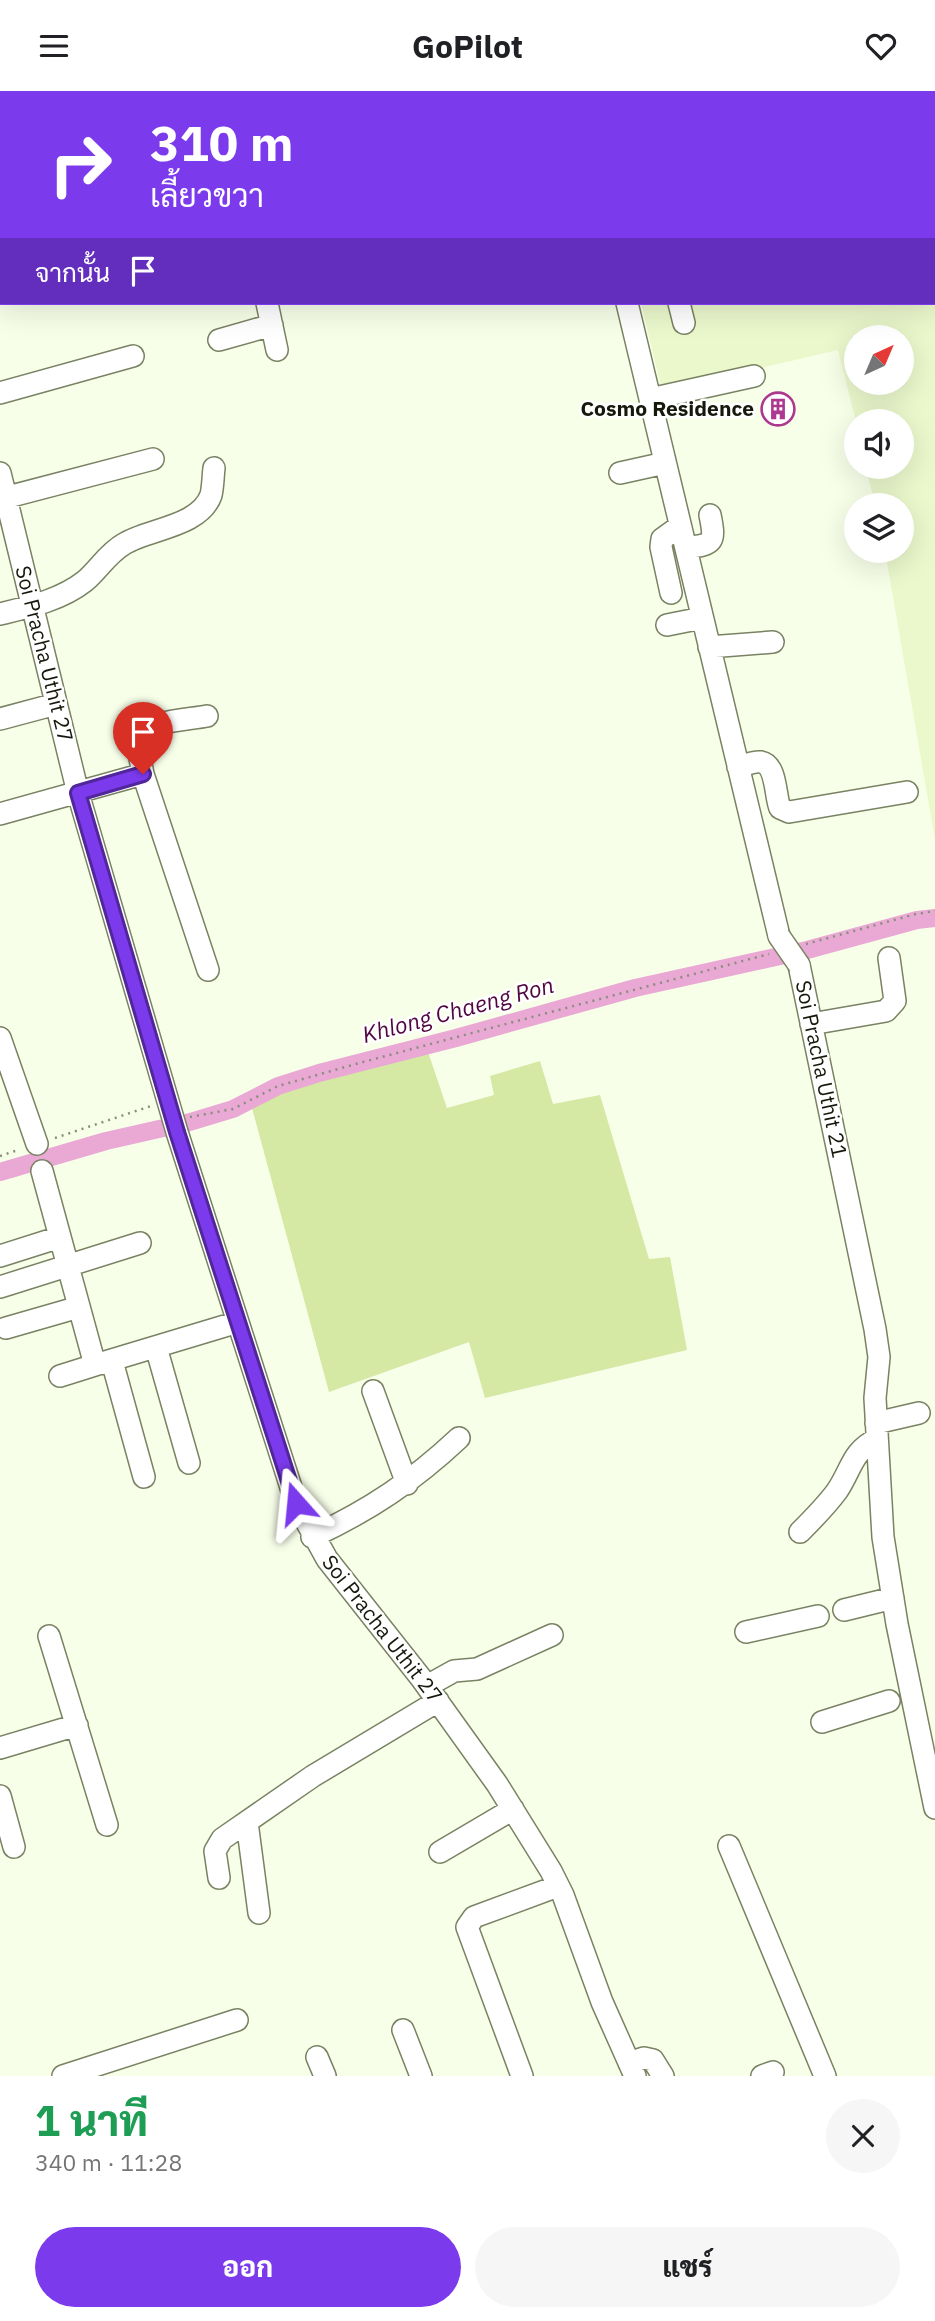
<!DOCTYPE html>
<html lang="th">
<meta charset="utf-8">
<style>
:root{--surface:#fff;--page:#f6f6f6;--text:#202124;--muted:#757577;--accent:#7c3aed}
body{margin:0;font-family:"IBM Plex Sans",Sarabun,sans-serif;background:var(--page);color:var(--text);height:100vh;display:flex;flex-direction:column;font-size:26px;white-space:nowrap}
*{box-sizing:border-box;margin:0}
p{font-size:23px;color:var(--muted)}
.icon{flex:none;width:38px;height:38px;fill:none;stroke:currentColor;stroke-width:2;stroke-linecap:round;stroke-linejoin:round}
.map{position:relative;height:1985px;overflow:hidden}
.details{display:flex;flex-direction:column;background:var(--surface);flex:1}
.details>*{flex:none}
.top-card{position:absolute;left:0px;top:0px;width:936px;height:214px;box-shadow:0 7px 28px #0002;background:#7c3aed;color:#fff;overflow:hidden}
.needle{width:46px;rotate:44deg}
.controls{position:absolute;left:844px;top:234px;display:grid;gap:14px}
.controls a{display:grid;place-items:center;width:70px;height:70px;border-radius:50%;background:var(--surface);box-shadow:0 7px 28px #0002;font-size:35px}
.pin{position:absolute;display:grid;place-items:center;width:60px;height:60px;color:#fff;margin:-72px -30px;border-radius:50% 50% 50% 0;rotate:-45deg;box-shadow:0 0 7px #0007}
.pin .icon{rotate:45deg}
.me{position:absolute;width:77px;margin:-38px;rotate:342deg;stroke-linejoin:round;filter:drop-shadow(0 0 5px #0008)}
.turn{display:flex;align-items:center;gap:24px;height:147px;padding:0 35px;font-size:32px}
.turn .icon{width:91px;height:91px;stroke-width:2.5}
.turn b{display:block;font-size:49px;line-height:60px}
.then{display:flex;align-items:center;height:66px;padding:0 35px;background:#0003;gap:14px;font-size:26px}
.round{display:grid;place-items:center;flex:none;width:74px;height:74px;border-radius:37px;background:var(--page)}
.head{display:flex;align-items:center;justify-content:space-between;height:119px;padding:0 35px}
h1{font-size:42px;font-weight:800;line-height:52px;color:#1e9e55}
.button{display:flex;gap:14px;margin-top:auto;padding:14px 35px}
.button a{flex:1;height:80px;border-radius:42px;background:var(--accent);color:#fff;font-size:28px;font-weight:800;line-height:80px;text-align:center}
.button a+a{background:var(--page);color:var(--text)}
header{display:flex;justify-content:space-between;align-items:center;height:91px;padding:0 35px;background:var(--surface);font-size:32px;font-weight:800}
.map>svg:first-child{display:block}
.built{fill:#ebf8cc;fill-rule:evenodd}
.green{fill:#d5e8a4}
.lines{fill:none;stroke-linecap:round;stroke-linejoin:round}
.canal{stroke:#e9a9d4;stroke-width:18}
.minor-casing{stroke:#798262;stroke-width:24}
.path{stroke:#898e7d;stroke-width:2.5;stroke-dasharray:2 5;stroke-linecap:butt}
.minor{stroke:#fff;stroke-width:21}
.minor-bridge-casing{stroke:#798262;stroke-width:24;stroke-linecap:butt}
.minor-bridge{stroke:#fff;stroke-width:21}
.route-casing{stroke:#51269a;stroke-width:18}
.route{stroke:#7c3aed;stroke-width:12}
.labels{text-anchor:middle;stroke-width:5;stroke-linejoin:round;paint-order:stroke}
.poi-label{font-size:21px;font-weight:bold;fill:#15180b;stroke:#fff;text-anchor:end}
.street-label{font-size:21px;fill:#15180b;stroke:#fff}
.water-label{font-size:23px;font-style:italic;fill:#500540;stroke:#fff}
</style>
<header><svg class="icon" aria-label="menu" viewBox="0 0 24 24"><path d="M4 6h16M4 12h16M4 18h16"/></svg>GoPilot<svg class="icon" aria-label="heart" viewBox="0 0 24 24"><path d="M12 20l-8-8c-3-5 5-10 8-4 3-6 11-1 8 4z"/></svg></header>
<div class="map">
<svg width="935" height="1985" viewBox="0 0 935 1985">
<rect width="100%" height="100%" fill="#f8ffe9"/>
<!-- built -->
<path class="built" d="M589 0H935V749L885 460H901V415H875L866 376H901V331H856L838 259 662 300 641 212H934V2ZM856 247H901V292H856Z"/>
<!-- green -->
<path class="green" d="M428 961 447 1017 494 1004 490 985 540 970 553 1013 600 1004 649 1168 670 1166 687 1259 485 1307 469 1251 329 1301 252 1017C281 987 384 971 428 961Z"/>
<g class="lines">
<!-- canal -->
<path class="canal" d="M0 1081 106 1050 190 1031 233 1018 278 995 319 982 456 947 635 897 807 859 917 829 935 827"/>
<defs>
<path id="minor" d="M9 0 10 2
M222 0 223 2
M576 0 577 2
M914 0 915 2
M934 85 935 87
M0 194H2
M267 212 277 259
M627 212 779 845
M679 212 684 232
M219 249 272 234
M0 302 133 265
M650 308 754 285
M0 382 78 702 177 1041 296 1412 327 1468 421 1587 497 1693 551 1780 563 1804 602 1911 635 1985
M620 382 665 372
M0 408 153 368
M686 457C713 453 716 453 710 424
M671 502 661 456 662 448 680 435
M0 523C29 516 61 509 85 490 99 478 108 462 124 453 147 438 200 436 211 404 213 396 213 385 214 377
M667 534 702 527
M709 556 773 551
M207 625C187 629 146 630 136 647L143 683 208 879
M0 628 56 613
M738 676C745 674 754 670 761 671 777 674 775 706 780 717L789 721 907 701
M0 723 143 683
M799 874 875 1238 879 1266 875 1307 883 1446 897 1533 935 1717
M811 933 886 920 895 910 889 867
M0 947 37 1053
M42 1080 95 1274 238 1231
M0 1165 60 1146
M0 1196 140 1152
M6 1237 79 1216
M156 1256 189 1372
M112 1270 144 1386
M60 1285 95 1274
M373 1300 407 1393
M876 1332 919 1322
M800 1441C813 1428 826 1415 837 1400 852 1378 851 1361 877 1348
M312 1446C370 1419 413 1390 459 1347
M844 1519 893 1507
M746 1541 818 1525
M49 1545 107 1734
M427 1595 454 1580 477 1578 552 1544
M822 1631 889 1610
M0 1657 77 1634
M0 1705 14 1756
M247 1731 259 1822
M729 1755 825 1985
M440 1761 513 1718
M219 1787 215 1760 222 1748 313 1685 438 1610
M403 1939 421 1985
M317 1966 325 1985
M629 1972 644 1967 653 1969 663 1985
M63 1985 237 1929
M522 1985 467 1836 474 1826 558 1795
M762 1985 773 1981"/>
</defs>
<!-- minor casing -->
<use href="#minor" class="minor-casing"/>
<!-- path -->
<path class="path" d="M806 853 916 823 935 820
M190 1026 233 1018 278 995 363 971 769 863
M55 1047 151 1015
M0 1065 18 1059"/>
<!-- minor -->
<use href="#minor" class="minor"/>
<defs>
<path id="minor-bridge" d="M779 845 799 874"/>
</defs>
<!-- minor-bridge casing -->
<use href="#minor-bridge" class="minor-bridge-casing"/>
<!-- minor-bridge -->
<use href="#minor-bridge" class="minor-bridge"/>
</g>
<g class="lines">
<defs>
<path id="route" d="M143 683 78 702 177 1041 296 1412"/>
</defs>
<!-- route casing -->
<use href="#route" class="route-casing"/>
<!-- route -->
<use href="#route" class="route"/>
</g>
<!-- icons -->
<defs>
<symbol id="building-ring" viewBox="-11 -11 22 22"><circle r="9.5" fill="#fff" stroke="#ad3890" stroke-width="1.5"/><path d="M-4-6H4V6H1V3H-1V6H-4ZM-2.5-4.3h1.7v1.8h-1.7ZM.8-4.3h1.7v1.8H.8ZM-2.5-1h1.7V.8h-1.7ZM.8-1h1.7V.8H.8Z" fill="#ad3890"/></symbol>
</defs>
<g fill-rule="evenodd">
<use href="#building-ring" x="759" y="299" width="38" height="38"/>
</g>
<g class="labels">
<!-- poi labels -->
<g class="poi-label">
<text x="754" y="325">Cosmo Residence</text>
</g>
<!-- street labels -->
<g class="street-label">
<text transform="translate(44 563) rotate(76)" y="7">Soi Pracha Uthit 27</text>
<text transform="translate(821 978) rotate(78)" y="7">Soi Pracha Uthit 21</text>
<text transform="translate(382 1538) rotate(52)" y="7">Soi Pracha Uthit 27</text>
</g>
<!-- water labels -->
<g class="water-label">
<text transform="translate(458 919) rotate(-15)" y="8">Khlong Chaeng Ron</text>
</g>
</g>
</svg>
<div class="controls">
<a><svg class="needle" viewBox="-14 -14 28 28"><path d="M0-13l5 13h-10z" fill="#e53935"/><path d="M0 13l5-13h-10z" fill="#757577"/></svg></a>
<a><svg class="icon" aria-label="sound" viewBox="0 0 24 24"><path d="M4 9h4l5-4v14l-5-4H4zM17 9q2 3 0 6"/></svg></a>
<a><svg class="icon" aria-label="layers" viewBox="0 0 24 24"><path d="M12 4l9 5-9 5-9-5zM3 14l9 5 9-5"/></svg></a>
</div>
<div class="pin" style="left:143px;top:683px;background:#d93025"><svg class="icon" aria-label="arrive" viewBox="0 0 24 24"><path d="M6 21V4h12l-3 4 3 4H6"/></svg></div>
<svg class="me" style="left:296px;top:1412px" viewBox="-20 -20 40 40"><path d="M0-17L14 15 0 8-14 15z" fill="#7c3aed" stroke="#fff" stroke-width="4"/></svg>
<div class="top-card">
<div class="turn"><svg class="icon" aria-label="right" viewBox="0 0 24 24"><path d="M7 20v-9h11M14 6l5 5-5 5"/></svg><div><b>310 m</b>เลี้ยวขวา</div></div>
<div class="then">จากนั้น<svg class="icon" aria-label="arrive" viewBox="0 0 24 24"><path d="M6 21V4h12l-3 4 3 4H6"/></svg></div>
</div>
</div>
<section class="details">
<div class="head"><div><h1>1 นาที</h1><p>340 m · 11:28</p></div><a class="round"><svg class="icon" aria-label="close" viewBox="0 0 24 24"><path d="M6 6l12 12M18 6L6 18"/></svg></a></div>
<div class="button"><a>ออก</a><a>แชร์</a></div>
</section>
